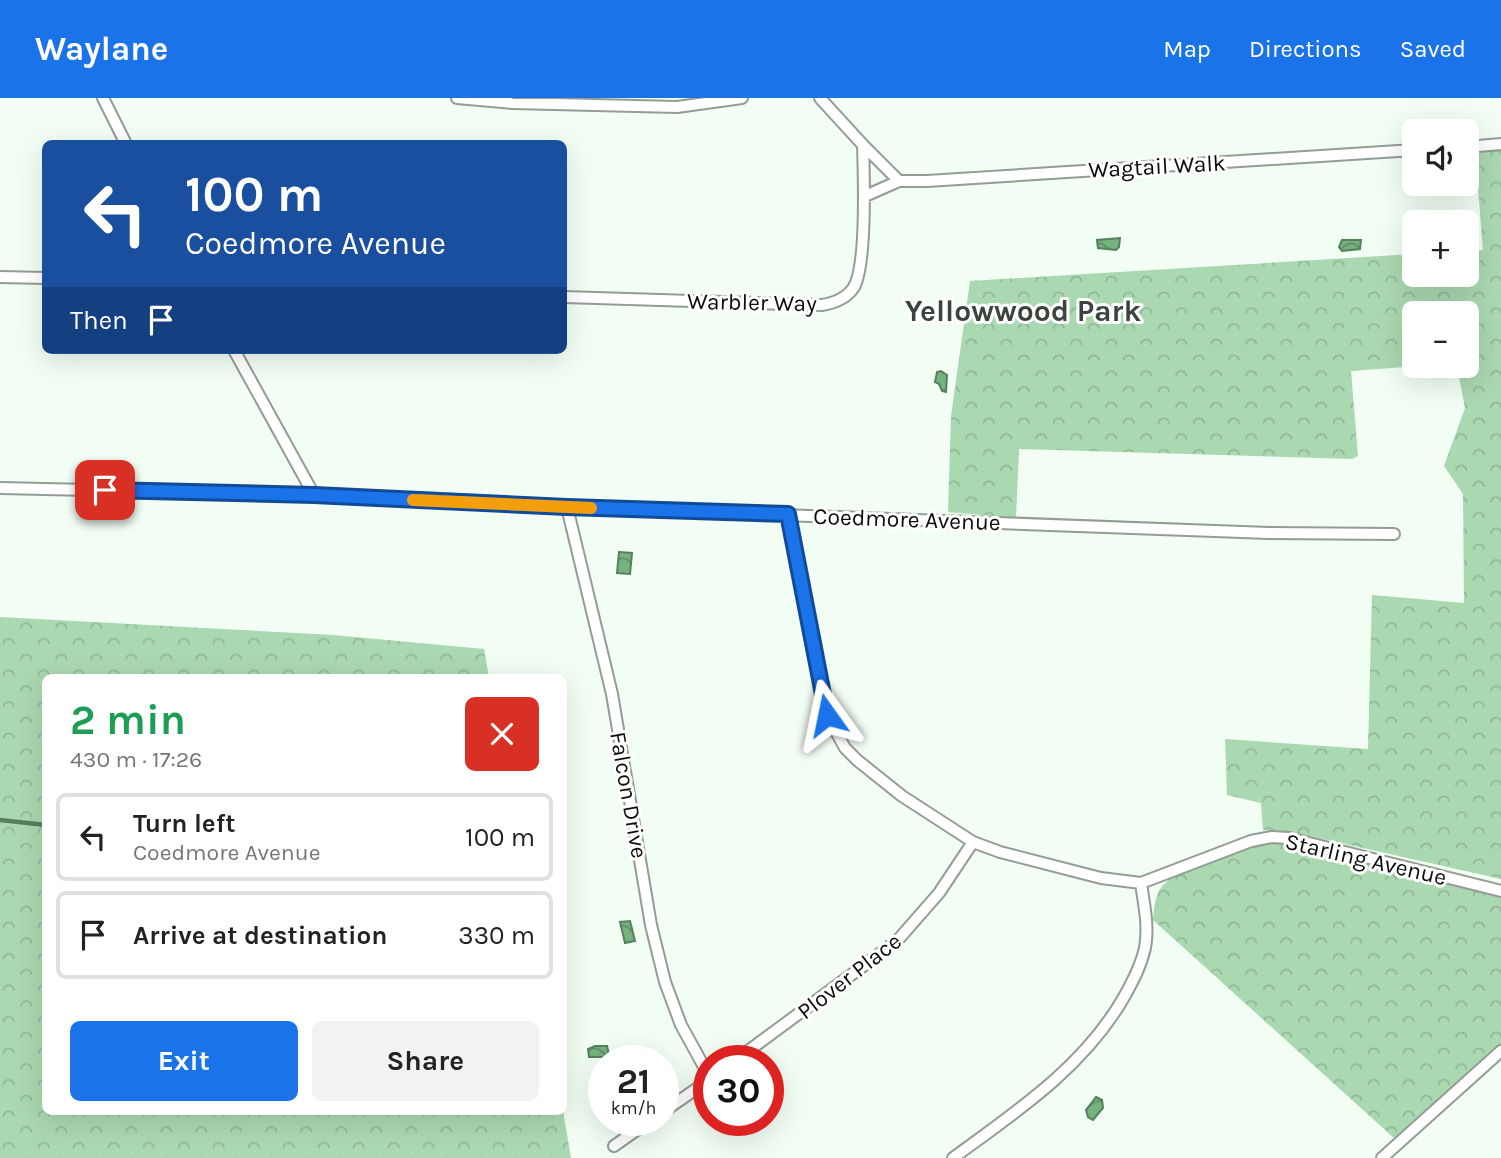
<!DOCTYPE html>
<meta charset="utf-8">
<style>
:root{--surface:#fff;--page:#f2f2f2;--text:#222;--muted:#767676;--line:#e0e0e0;--accent:#1a73e8}
body{margin:0;font-family:Karla,sans-serif;background:var(--page);color:var(--text);height:100vh;display:flex;flex-direction:column;font-size:26px;white-space:nowrap}
*{box-sizing:border-box;margin:0}
p{font-size:23px;color:var(--muted)}
.icon{flex:none;width:38px;height:38px;fill:none;stroke:currentColor;stroke-width:2;stroke-linecap:round;stroke-linejoin:round}
.map{position:relative;flex:1;overflow:hidden}
.sheet{position:absolute;left:42px;top:576px;width:525px;height:441px;display:flex;flex-direction:column;background:var(--surface);border-radius:10px;box-shadow:0 7px 28px #0002}
.sheet>*{flex:none}
.hud{position:absolute;left:42px;top:42px;width:525px;height:214px;border-radius:10px;box-shadow:0 7px 28px #0002;background:#1a4fa0;color:#fff;overflow:hidden}
.tools{position:absolute;left:1402px;top:21px;display:grid;gap:14px}
.tools a{display:grid;place-items:center;width:77px;height:77px;border-radius:10px;background:var(--surface);box-shadow:0 7px 28px #0002;font-size:35px}
.speed{position:absolute;left:588px;top:947px;display:flex;gap:14px;font-size:35px;font-weight:700;text-align:center}
.speed>*{display:grid;place-content:center;width:91px;height:91px;border-radius:50%;background:var(--surface);box-shadow:0 7px 28px #0002;line-height:1}
.speed small{font-size:18px;font-weight:400}
.speed .limit{border:10px solid #d22;background:#fff;color:#111}
.pin{position:absolute;display:grid;place-items:center;width:60px;height:60px;color:#fff;margin:-30px;border-radius:14px;box-shadow:0 4px 10px #0006}
.me{position:absolute;width:77px;margin:-38px;rotate:348deg;stroke-linejoin:round;filter:drop-shadow(0 0 5px #0008)}
.turn{display:flex;align-items:center;gap:24px;height:147px;padding:0 28px;font-size:32px}
.turn .icon{width:91px;height:91px;stroke-width:2.5}
.turn b{display:block;font-size:49px;line-height:60px}
.then{display:flex;align-items:center;height:66px;padding:0 28px;background:#0003;gap:14px;font-size:26px}
.round{display:grid;place-items:center;flex:none;width:74px;height:74px;border-radius:10px;background:var(--page)}
.headline{display:flex;align-items:center;justify-content:space-between;height:119px;padding:0 28px}
h1{font-size:42px;font-weight:700;line-height:52px;color:#1e9e55}
.primary-button{display:flex;gap:14px;margin-top:auto;padding:14px 28px}
.primary-button a{flex:1;height:80px;border-radius:10px;background:var(--accent);color:#fff;font-size:28px;font-weight:700;line-height:80px;text-align:center}
.primary-button a+a{background:var(--page);color:var(--text)}
ul{padding:0;list-style:none}
li{display:flex;align-items:center;gap:21px;height:88px;margin:0 14px 10px;padding:0 14px;border:4px solid var(--line);border-radius:10px}
li div{flex:1}
li b{display:block;font-size:26px}
li em{font-style:normal}
header{display:flex;align-items:center;gap:42px;box-sizing:border-box;height:98px;padding:0 35px;background:var(--accent);color:#fff}
header strong{font-size:33px}
nav{display:flex;gap:38px;margin-inline-start:auto;font-size:24px}
.map>svg:first-child{display:block}
.park{fill:url(#park-crowns)}
.water{fill:url(#water-waves);stroke:#55815c;stroke-width:2}
.lines{fill:none;stroke-linecap:round;stroke-linejoin:round}
.stream{stroke:#55815c;stroke-width:4.5}
.street-casing{stroke:#939d94;stroke-width:14}
.street{stroke:#fff;stroke-width:10}
.route-casing{stroke:#114b97;stroke-width:18}
.route{stroke:#1a73e8;stroke-width:12}
.slow{stroke:#f59e0b;stroke-width:12}
.labels{text-anchor:middle;stroke-width:6;stroke-linejoin:round;paint-order:stroke}
.street-label{font-size:23px;fill:#0b0e0b;stroke:#fff}
.district-label{font-size:30px;font-weight:bold;fill:#3b443c;stroke:#fff}
</style>
<header>
<strong>Waylane</strong>
<nav><a>Map</a><a>Directions</a><a>Saved</a></nav>
</header>
<div class="map">
<svg width="1501" height="1060" viewBox="0 0 1501 1060">
<defs>
<pattern id="park-crowns" width="20" height="18" patternUnits="userSpaceOnUse" patternTransform="scale(1.75)"><rect width="20" height="18" fill="#aad8b0"/><path d="M2 6a3 3 0 1 1 6 0M12 15a3 3 0 1 1 6 0" fill="none" stroke="#91b896"/></pattern>
<pattern id="water-waves" width="16" height="10" patternUnits="userSpaceOnUse" patternTransform="scale(1.75)"><rect width="16" height="10" fill="#75b27e"/><path d="M0 5q4-4 8 0t8 0" fill="none" stroke="#5e8f65"/></pattern>
</defs>
<rect width="100%" height="100%" fill="#f2fdf3"/>
<!-- park -->
<path class="park" d="M1501 50V781L1314 739 1263 732 1261 705 1227 697 1225 641 1368 651 1372 497 1464 505 1463 396 1444 368 1465 310 1457 268H1466V215H1414V268H1418L1351 273 1358 358 1352 361 1019 351 1016 420 948 414 951 318 970 183 1414 156V177H1466L1467 154 1483 152 1475 54Z
M0 519 333 537 484 551 489 579H46V1013H563L571 1060H0Z
M1268 745H1284L1325 753 1501 794V946L1394 1040 1153 822C1155 804 1155 792 1170 781L1252 748Z"/>
<!-- water -->
<path class="water" d="M1120 140 1119 149 1116 152 1098 150 1097 142Z
M1342 142H1361L1360 151 1342 153 1339 149Z
M941 273 947 277 946 294 942 293 939 286 935 284 937 274Z
M619 454 632 455 630 476 617 475Z
M630 823 635 843 625 845 620 824Z
M595 948H607L609 957 605 959H589L588 951Z
M1096 999 1102 1002 1103 1010 1093 1022 1088 1019 1086 1012Z"/>
<g class="lines">
<!-- stream -->
<path class="stream" d="M0 722 46 727"/>
<defs>
<path id="street" d="M103 0 126 46
M457 0 512 5 677 9 742 0
M863 47 899 83
M1466 49 1501 46
M865 98 899 83H927L1414 52
M0 179 46 180
M564 199 822 207C834 205 847 200 854 189 867 166 864 77 863 47L820 0
M234 252 314 397
M0 390 314 397 567 409 1269 435 1394 436
M567 409 612 596 651 827 665 884 681 927 709 978
M788 416 827 617 845 650 857 662 902 698 973 744 1000 754 1101 780 1141 785 1251 743 1272 739 1289 740 1501 793
M736 962 897 843 939 795 973 744
M663 1014 709 982
M614 1048 651 1022
M953 1060C1017 1013 1084 969 1124 899 1133 883 1141 868 1145 850 1149 828 1144 807 1141 785
M1382 1060 1501 953"/>
</defs>
<!-- street casing -->
<use href="#street" class="street-casing"/>
<!-- street -->
<use href="#street" class="street"/>
</g>
<g class="lines">
<defs>
<path id="route" d="M105 392 314 397 567 409 788 416 827 617"/>
</defs>
<!-- route casing -->
<use href="#route" class="route-casing"/>
<!-- route -->
<use href="#route" class="route"/>
<!-- slow -->
<path class="slow" d="M413 402 591 410"/>
</g>
<g class="labels">
<!-- street labels -->
<g class="street-label">
<text transform="translate(1157 68) rotate(-3)" y="8">Wagtail Walk</text>
<text transform="translate(752 204) rotate(1)" y="8">Warbler Way</text>
<text transform="translate(907 421) rotate(2)" y="8">Coedmore Avenue</text>
<text transform="translate(629 697) rotate(80)" y="8">Falcon Drive</text>
<text transform="translate(1366 761) rotate(13)" y="8">Starling Avenue</text>
<text transform="translate(849 878) rotate(-38)" y="8">Plover Place</text>
</g>
<!-- district labels -->
<g class="district-label">
<text x="1023" y="223">Yellowwood Park</text>
</g>
</g>
</svg>
<div class="tools">
<a><svg class="icon" aria-label="sound" viewBox="0 0 24 24"><path d="M4 9h4l5-4v14l-5-4H4zM17 9q2 3 0 6"/></svg></a>
<a>+</a>
<a>−</a>
</div>
<div class="speed"><div>21<small>km/h</small></div><div class="limit">30</div></div>
<div class="pin" style="left:105px;top:392px;background:#d93025"><svg class="icon" aria-label="arrive" viewBox="0 0 24 24"><path d="M6 21V4h12l-3 4 3 4H6"/></svg></div>
<svg class="me" style="left:827px;top:617px" viewBox="-20 -20 40 40"><path d="M0-17L14 15 0 8-14 15z" fill="#1a73e8" stroke="#fff" stroke-width="4"/></svg>
<div class="hud">
<div class="turn"><svg class="icon" aria-label="left" viewBox="0 0 24 24"><path d="M17 20v-9H6M10 6l-5 5 5 5"/></svg><div><b>100 m</b>Coedmore Avenue</div></div>
<div class="then">Then<svg class="icon" aria-label="arrive" viewBox="0 0 24 24"><path d="M6 21V4h12l-3 4 3 4H6"/></svg></div>
</div>
<section class="sheet">
<div class="headline"><div><h1>2 min</h1><p>430 m · 17:26</p></div><a class="round" style="background:#d93025;color:#fff"><svg class="icon" aria-label="close" viewBox="0 0 24 24"><path d="M6 6l12 12M18 6L6 18"/></svg></a></div>
<ul>
<li><svg class="icon" aria-label="left" viewBox="0 0 24 24"><path d="M17 20v-9H6M10 6l-5 5 5 5"/></svg><div><b>Turn left</b><p>Coedmore Avenue</p></div><em>100 m</em></li>
<li><svg class="icon" aria-label="arrive" viewBox="0 0 24 24"><path d="M6 21V4h12l-3 4 3 4H6"/></svg><div><b>Arrive at destination</b></div><em>330 m</em></li>
</ul>
<div class="primary-button"><a>Exit</a><a>Share</a></div>
</section>
</div>
